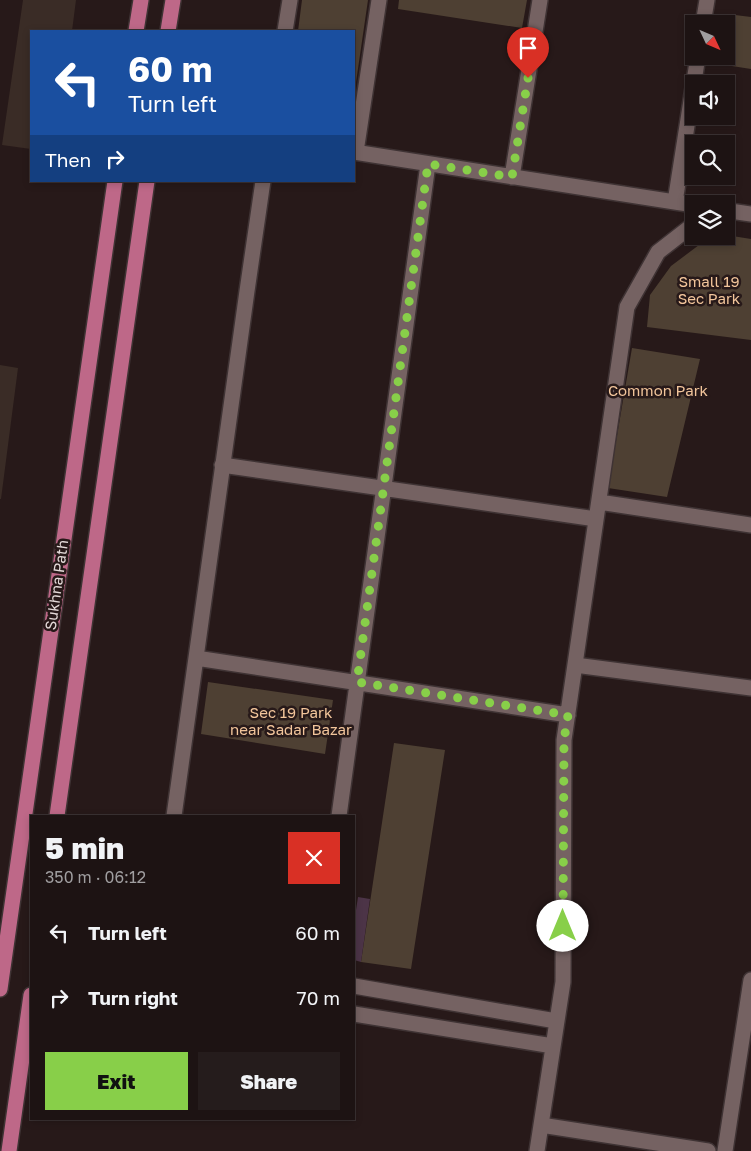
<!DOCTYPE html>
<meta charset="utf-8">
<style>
:root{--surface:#1d1313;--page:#251c1c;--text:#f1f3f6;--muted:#a09ea0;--line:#3b3233;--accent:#88cf49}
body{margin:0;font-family:"Golos Text",sans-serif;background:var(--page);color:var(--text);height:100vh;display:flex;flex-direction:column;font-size:19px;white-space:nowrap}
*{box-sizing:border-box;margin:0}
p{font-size:16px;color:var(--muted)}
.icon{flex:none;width:28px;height:28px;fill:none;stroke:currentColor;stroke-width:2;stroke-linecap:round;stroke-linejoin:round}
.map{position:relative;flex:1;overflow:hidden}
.side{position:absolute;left:30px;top:815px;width:325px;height:305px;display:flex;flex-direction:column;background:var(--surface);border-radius:0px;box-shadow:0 2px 8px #0003,0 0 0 1px var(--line)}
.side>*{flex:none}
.banner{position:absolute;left:30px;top:30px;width:325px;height:152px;border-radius:0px;box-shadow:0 2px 8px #0003,0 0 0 1px var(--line);background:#1a4fa0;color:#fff;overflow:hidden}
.needle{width:32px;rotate:134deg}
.buttons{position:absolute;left:685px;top:15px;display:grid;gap:10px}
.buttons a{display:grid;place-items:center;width:50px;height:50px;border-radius:0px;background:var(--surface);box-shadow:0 2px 8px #0003,0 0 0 1px var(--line);font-size:25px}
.pin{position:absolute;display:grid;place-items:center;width:42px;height:42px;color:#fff;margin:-51px -21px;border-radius:50% 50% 50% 0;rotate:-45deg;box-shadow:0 0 5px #0007}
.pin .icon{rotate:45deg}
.me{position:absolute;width:55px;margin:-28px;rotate:0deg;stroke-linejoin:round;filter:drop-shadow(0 0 4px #0008)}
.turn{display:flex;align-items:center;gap:18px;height:105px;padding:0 15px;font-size:22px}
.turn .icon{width:65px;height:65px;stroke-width:2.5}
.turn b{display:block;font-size:35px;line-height:42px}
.then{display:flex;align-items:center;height:48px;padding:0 15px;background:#0003;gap:10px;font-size:19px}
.round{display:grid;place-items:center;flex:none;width:52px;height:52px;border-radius:0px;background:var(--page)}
.summary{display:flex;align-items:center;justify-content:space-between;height:85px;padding:0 15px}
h1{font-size:30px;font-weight:800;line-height:38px}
.action{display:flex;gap:10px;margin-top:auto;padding:10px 15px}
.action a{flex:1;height:58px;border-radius:0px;background:var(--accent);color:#111;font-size:20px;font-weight:800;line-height:58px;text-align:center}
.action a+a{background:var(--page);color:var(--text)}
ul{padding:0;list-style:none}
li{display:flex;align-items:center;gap:15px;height:65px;padding:0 15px}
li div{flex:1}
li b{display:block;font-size:19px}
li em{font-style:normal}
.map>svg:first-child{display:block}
.green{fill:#4e4033}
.water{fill:#4c3447}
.building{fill:#3a2c26}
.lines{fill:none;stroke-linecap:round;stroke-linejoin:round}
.minor-casing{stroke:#3f3334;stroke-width:18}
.major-casing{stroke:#3f3334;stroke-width:18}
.minor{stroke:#756262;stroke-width:15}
.major{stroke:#be6888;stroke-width:15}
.route{stroke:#88cf49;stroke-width:9;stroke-dasharray:0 16.2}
.labels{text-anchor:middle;stroke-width:5;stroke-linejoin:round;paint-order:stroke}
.park-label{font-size:15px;fill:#f2c59b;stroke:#271919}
.street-label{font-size:15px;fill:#e4dad9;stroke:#271919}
</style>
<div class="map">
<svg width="751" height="1151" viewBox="0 0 751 1151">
<rect width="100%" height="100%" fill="#271919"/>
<!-- green -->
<path class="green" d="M302 0H368L354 96V31H298Z
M399 0H527L522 28 398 9Z
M727 14 751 17V69L719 64 720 56H726V24H725Z
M726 235 751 239V340L647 327 650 295 671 266 699 245 717 236H726Z
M632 348 700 359 667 497 608 488Z
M208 682 333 700 325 754 201 734Z
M394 743 445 750 411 969 361 962Z"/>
<!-- water -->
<path class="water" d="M358 897 370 899 361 962 354 960V923Z"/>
<!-- building -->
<path class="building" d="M23 0H76L72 31H31V149L2 145Z
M0 365 18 368 1 499H0Z"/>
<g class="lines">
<defs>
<path id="minor" d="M703 24 707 0
M285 31 290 0
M354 152 694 205
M356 152 379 0
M512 177 540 0
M675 202 698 56
M726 212 730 211 751 214
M222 465 596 519
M599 502 751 525
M196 658 568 715
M575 665 751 688
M174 816 247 291 263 181
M339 816 428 164
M354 986 556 1021
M354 1014 553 1046
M541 1125 708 1151
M537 1151 563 982 564 740 627 307 658 252 694 224
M725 1151 751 980"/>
<path id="major" d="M136 31 141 0
M168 31 173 0
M57 816 147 181
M0 989 115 181
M9 1151 31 995"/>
</defs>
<!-- minor casing -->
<use href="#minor" class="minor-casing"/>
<!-- major casing -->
<use href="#major" class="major-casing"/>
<!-- minor -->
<use href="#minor" class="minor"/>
<!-- major -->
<use href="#major" class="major"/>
</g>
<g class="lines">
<!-- route -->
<path class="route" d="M528 78 512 177 428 164 357 682 568 715 564 740 563 926"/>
</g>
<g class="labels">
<!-- park labels -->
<g class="park-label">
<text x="709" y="287">Small 19<tspan x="709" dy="17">Sec Park</tspan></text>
<text x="658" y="396">Common Park</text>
<text x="291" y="718">Sec 19 Park<tspan x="291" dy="17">near Sadar Bazar</tspan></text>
</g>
<!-- street labels -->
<g class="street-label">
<text transform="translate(57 585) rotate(-82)" y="5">Sukhna Path</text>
</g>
</g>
</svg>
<div class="buttons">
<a><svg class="needle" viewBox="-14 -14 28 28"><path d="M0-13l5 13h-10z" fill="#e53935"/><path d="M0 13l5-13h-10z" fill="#a09ea0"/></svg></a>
<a><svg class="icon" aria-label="sound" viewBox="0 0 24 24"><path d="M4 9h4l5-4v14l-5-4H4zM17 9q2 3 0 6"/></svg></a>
<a><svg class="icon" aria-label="search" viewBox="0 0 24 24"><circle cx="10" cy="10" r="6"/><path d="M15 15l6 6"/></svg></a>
<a><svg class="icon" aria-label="layers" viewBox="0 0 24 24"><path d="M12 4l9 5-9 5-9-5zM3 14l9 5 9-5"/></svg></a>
</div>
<div class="pin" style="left:528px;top:78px;background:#d93025"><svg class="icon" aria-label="arrive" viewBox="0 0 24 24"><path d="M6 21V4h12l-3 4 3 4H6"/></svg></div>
<svg class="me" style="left:563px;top:926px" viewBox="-20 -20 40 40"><circle r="19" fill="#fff"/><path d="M0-13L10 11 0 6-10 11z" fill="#88cf49"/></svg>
<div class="banner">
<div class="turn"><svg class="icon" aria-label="left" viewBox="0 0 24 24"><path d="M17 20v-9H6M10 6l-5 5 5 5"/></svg><div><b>60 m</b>Turn left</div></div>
<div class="then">Then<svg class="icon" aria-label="right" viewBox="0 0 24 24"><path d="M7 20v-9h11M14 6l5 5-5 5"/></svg></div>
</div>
<section class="side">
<div class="summary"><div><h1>5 min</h1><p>350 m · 06:12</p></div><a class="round" style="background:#d93025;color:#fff"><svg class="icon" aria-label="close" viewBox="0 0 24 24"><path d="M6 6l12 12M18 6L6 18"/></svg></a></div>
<ul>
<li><svg class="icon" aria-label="left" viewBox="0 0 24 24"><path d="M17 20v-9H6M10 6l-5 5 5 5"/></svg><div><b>Turn left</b></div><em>60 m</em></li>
<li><svg class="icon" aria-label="right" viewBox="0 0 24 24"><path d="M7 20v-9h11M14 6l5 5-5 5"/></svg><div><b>Turn right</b></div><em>70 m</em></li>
</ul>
<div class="action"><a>Exit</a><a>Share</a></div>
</section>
</div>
